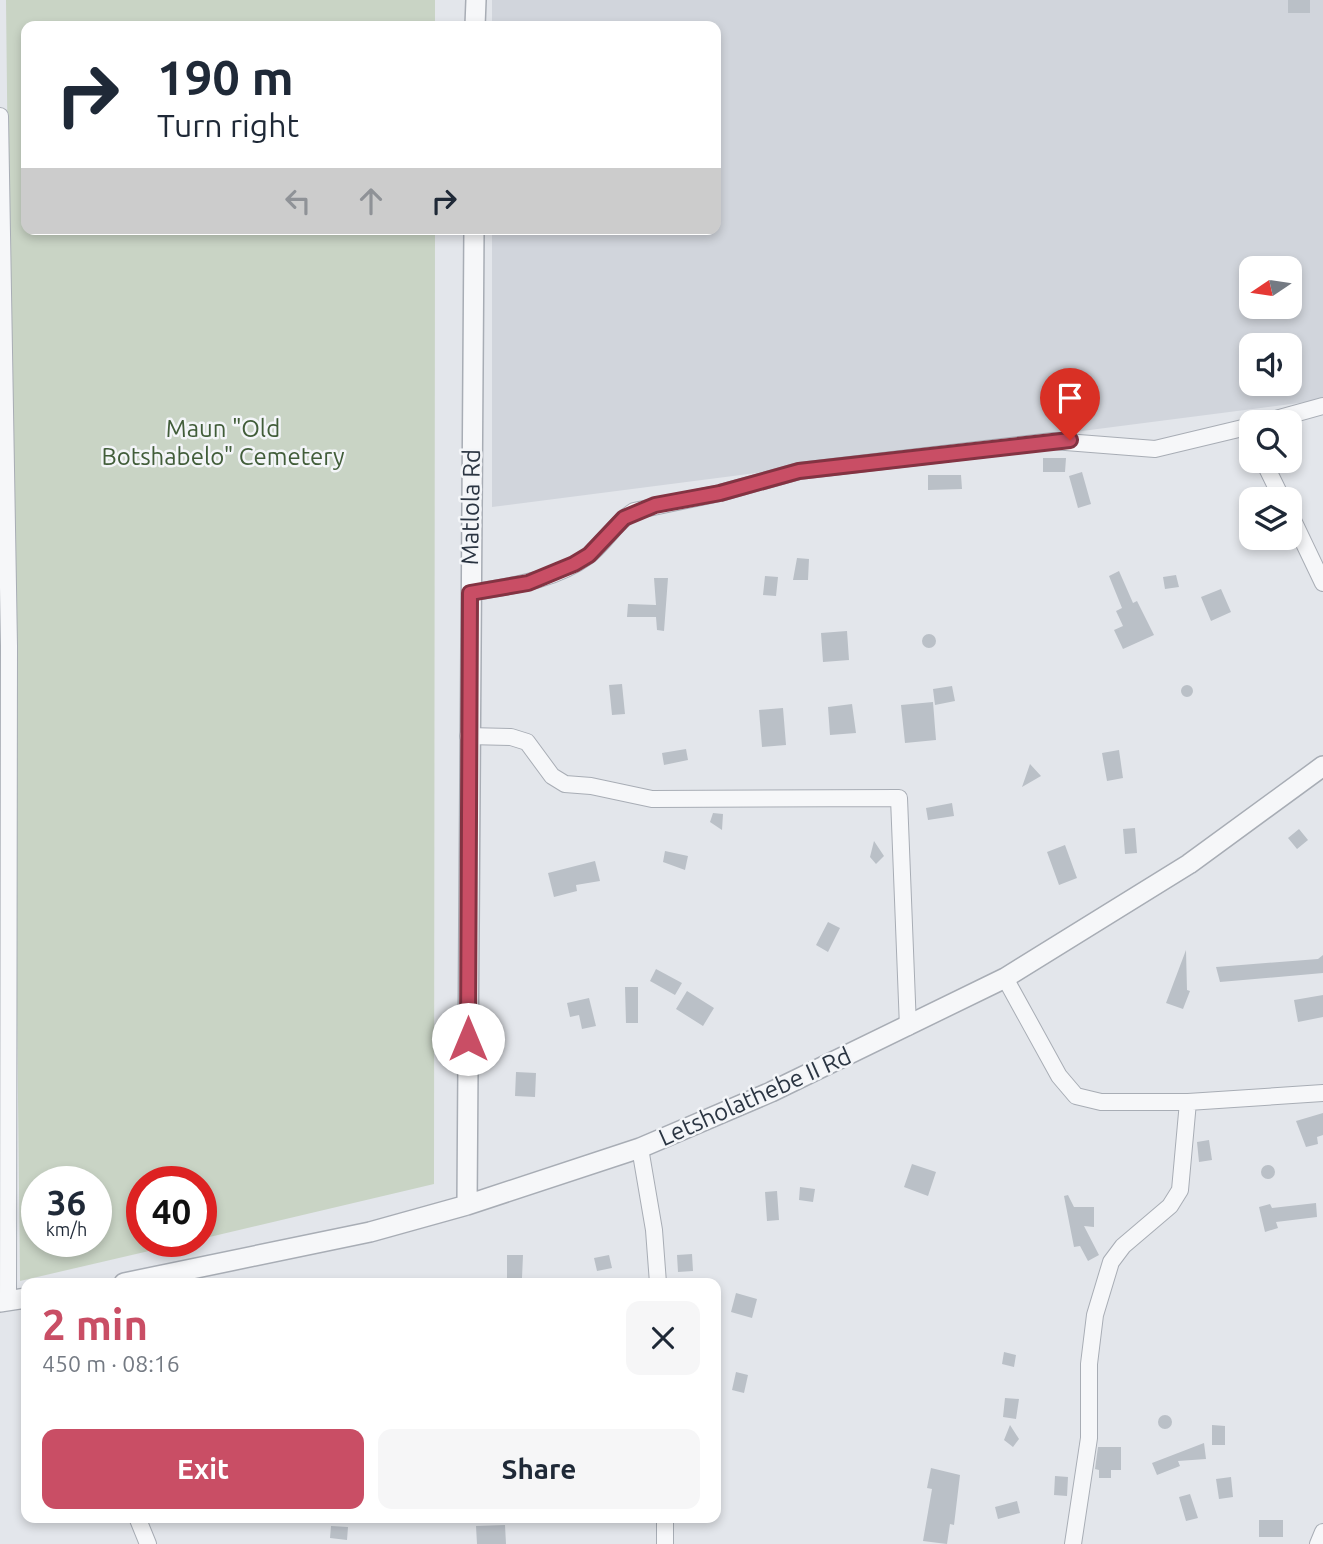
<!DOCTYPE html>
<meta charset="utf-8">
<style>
:root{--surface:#fff;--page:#f6f6f7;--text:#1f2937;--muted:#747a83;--accent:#c94e65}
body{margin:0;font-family:Ubuntu,sans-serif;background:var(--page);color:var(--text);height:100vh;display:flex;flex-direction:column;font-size:26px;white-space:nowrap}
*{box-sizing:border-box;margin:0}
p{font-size:23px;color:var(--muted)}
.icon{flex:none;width:38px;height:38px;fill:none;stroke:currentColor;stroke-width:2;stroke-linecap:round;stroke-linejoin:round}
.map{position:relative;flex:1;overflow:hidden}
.panel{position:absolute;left:21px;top:1278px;width:700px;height:245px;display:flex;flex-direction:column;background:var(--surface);border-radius:14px;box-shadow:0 4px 10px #0003}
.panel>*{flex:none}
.top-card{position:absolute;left:21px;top:21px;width:700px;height:214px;border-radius:14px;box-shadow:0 4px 10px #0003;background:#fff;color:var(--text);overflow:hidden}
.needle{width:46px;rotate:257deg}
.fabs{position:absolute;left:1239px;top:256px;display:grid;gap:14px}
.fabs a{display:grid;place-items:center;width:63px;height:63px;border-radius:14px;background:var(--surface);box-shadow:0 4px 10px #0003;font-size:35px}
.speed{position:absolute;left:21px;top:1166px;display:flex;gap:14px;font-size:35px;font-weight:700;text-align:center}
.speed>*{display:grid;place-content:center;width:91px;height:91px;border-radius:50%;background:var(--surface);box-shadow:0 4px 10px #0003;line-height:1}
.speed small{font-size:18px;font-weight:400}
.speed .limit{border:10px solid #d22;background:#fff;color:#111}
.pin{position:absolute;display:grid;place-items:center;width:60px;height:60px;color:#fff;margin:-72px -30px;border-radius:50% 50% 50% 0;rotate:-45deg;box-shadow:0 0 7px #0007}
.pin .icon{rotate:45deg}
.me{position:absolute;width:77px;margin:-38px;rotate:0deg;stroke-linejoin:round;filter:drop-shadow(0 0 5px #0008)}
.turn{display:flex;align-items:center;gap:24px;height:147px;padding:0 21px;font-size:32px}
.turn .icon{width:91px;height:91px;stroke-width:2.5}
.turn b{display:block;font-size:49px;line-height:60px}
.lanes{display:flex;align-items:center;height:66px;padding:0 21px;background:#0003;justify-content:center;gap:35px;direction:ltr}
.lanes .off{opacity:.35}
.round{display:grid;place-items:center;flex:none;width:74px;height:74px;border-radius:14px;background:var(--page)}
.head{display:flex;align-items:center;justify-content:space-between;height:119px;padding:0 21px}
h1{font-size:42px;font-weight:700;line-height:52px;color:var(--accent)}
.action{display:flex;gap:14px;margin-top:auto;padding:14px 21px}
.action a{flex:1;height:80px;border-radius:14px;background:var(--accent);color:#fff;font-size:28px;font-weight:700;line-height:80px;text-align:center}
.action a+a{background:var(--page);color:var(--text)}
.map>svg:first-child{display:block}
.built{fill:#d1d5dc;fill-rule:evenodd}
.green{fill:#c9d4c5;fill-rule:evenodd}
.building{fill:#bac0c7}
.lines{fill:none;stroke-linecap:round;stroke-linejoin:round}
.minor-casing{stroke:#a8adb5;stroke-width:18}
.tertiary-casing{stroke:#a8adb5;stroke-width:22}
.minor{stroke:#f6f7f9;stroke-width:16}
.tertiary{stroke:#f6f7f9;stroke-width:19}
.route-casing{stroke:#833342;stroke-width:18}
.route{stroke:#c94e65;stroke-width:12}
.labels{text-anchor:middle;stroke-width:5;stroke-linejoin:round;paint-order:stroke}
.park-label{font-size:24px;fill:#415d39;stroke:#f3f5f8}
.street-label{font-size:24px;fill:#2b3542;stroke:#f3f5f8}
</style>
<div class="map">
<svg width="1323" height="1544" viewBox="0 0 1323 1544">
<rect width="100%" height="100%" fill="#e3e6eb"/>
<!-- built -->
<path class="built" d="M492 0H1323V400L492 507V229H716V26H492ZM1251 268H1290V306H1251ZM1251 345H1290V383H1251Z"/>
<!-- green -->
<path class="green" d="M6 0H435V26H26V229H435L434 1184 201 1239V1181H142V1241H192L20 1281ZM37 1181H96V1241H37Z"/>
<!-- building -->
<path class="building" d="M1288 0H1310V13H1288Z
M1043 458H1066L1065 472H1043Z
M1082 472 1091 504 1078 508 1069 476Z
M928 475H961L962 489 928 490Z
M797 558 809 559 808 580H793Z
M1119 571 1133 603 1137 601 1154 635 1123 649 1114 630 1123 626 1116 611 1122 608 1109 576Z
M1176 575 1179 587 1165 589 1163 577Z
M765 576 778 577 776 596 763 595Z
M654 578H668L664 631 657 630 656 617H627L628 604 656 605Z
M1221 589 1231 612 1211 621 1201 597Z
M847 631 849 660 823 662 821 633Z
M922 641a7 7 0 1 1 14 0a7 7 0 1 1-14 0Z
M622 684 625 714 612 715 609 685Z
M1181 691a6 6 0 1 1 12 0a6 6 0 1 1-12 0Z
M952 686 955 701 935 705 933 689Z
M933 702 936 740 905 743 901 705Z
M852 704 856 733 830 735 828 707Z
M783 708 786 745 762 747 759 710Z
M686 749 688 760 664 765 662 753Z
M1119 750 1123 778 1107 781 1102 753Z
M1030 764 1041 776 1022 787Z
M952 803 954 816 928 820 926 808Z
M713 813 723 814 722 830 710 822Z
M1135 828 1137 853 1125 854 1123 829Z
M1299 829 1308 840 1297 849 1288 838Z
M874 841 884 856 876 864 870 857Z
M1065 845 1077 878 1059 885 1047 852Z
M665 851 688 856 685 870 663 862Z
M595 861 600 881 576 885 577 891 554 897 548 873Z
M828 922 840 928 828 952 816 945Z
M1186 950 1187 990 1190 991 1183 1009 1166 1003Z
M1323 955V973L1220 982 1216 967 1318 959Z
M656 969 682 983 675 995 650 981Z
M625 987H638V1023H626Z
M687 991 714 1008 703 1026 676 1009Z
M1323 995V1017L1298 1022 1294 1000Z
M589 998 596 1026 582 1029 579 1015 570 1017 567 1003Z
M516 1072 536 1073 535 1097 515 1096Z
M1323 1113V1135L1317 1137 1318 1144 1306 1147 1296 1121Z
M1209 1140 1212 1160 1199 1162 1197 1142Z
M912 1164 936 1172 928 1196 904 1187Z
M1261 1172a7 7 0 1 1 14 0a7 7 0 1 1-14 0Z
M800 1187 815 1189 813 1202 799 1200Z
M777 1191 779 1220 767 1221 765 1192Z
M1068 1195 1074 1207H1094V1227L1084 1226 1099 1255 1088 1261 1080 1246 1074 1247 1064 1196Z
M1316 1203 1317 1217 1276 1222 1278 1228 1265 1232 1259 1207 1270 1204 1272 1208Z
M692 1254 693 1271 678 1272 677 1255Z
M507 1255H523L522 1278H507Z
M609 1255 612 1268 597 1271 594 1258Z
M736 1293 757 1299 752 1318 731 1312Z
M1004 1352 1016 1355 1014 1367 1002 1364Z
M736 1372 748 1375 744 1393 732 1390Z
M1005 1398 1019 1399 1016 1419 1003 1417Z
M1158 1422a7 7 0 1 1 14 0a7 7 0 1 1-14 0Z
M1010 1425 1019 1439 1013 1447 1004 1440Z
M1212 1425 1225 1426V1445H1212Z
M1204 1443 1206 1459 1178 1461 1180 1466 1157 1475 1152 1463Z
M1098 1447H1121V1470H1111V1478H1099V1470L1095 1469Z
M931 1468 960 1475 954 1525 950 1524 947 1544 923 1541 932 1489 927 1488Z
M1055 1476 1068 1477 1067 1496 1054 1495Z
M1231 1477 1233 1497 1219 1499 1216 1479Z
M1190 1494 1198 1518 1186 1521 1179 1497Z
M1017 1501 1020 1513 998 1519 995 1507Z
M1259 1520H1283V1537H1259Z
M505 1525 506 1544H477L476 1526Z
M331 1526 348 1527 347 1540 330 1538Z"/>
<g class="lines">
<defs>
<path id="minor" d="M0 116 9 646 8 1301
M1265 422 1323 406
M1263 460 1282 499
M1290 514 1323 583
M470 593C510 586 554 581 588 556 605 543 615 523 634 511L720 493 799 471 1053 441 1155 449 1251 426
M468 736 511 737 527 742 552 776 565 784 591 786 652 799 899 798 908 1027
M1005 978 1059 1076 1076 1096 1101 1102H1188L1323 1093
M640 1148 654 1230 658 1283
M137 1517 148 1544
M665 1517V1544
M1073 1544 1089 1438V1364L1095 1315 1111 1262 1123 1246 1170 1206 1180 1190 1188 1102
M1318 1544 1323 1532"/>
<path id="tertiary" d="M475 26 476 0
M467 1205 474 229
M124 1283 370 1232 467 1205 640 1148 771 1092 1005 978 1189 864 1323 766
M0 1302 26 1298"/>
</defs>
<!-- minor casing -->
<use href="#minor" class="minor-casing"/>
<!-- tertiary casing -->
<use href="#tertiary" class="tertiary-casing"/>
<!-- minor -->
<use href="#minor" class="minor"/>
<!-- tertiary -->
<use href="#tertiary" class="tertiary"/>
</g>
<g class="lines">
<defs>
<path id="route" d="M468 1039 470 593 528 583 574 564 589 555 624 518 655 505 720 493 799 471 1070 440"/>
</defs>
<!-- route casing -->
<use href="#route" class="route-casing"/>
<!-- route -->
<use href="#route" class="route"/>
</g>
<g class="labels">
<!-- park labels -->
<g class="park-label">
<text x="223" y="437">Maun "Old<tspan x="223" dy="28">Botshabelo" Cemetery</tspan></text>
</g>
<!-- street labels -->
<g class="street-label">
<text transform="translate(471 507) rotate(-89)" y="8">Matlola Rd</text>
<text transform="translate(755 1097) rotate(-24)" y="8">Letsholathebe II Rd</text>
</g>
</g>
</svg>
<div class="fabs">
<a><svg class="needle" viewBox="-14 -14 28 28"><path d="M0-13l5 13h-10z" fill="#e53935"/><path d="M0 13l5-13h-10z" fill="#747a83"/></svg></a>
<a><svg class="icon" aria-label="sound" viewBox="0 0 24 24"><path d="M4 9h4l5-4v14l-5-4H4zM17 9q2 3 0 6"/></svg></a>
<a><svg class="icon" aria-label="search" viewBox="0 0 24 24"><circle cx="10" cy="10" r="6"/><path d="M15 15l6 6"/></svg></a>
<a><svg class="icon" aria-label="layers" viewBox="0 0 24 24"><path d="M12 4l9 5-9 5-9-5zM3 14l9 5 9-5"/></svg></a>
</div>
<div class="speed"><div>36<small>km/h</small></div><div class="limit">40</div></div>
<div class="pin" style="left:1070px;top:440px;background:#d93025"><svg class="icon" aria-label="arrive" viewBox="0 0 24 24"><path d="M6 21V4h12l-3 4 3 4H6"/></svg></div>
<svg class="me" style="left:468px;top:1039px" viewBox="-20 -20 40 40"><circle r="19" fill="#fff"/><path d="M0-13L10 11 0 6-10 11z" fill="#c94e65"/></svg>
<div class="top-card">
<div class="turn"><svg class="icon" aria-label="right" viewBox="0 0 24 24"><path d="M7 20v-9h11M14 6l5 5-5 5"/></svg><div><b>190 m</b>Turn right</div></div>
<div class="lanes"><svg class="icon off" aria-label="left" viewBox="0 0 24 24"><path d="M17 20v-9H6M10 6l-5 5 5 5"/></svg><svg class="icon off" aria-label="ahead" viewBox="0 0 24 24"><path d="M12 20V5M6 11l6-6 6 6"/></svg><svg class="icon" aria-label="right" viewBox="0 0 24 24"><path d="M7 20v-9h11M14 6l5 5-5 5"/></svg></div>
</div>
<section class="panel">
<div class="head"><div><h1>2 min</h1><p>450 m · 08:16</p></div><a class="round"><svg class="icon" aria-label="close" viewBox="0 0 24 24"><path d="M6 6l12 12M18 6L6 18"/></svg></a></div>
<div class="action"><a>Exit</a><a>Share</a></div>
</section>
</div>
